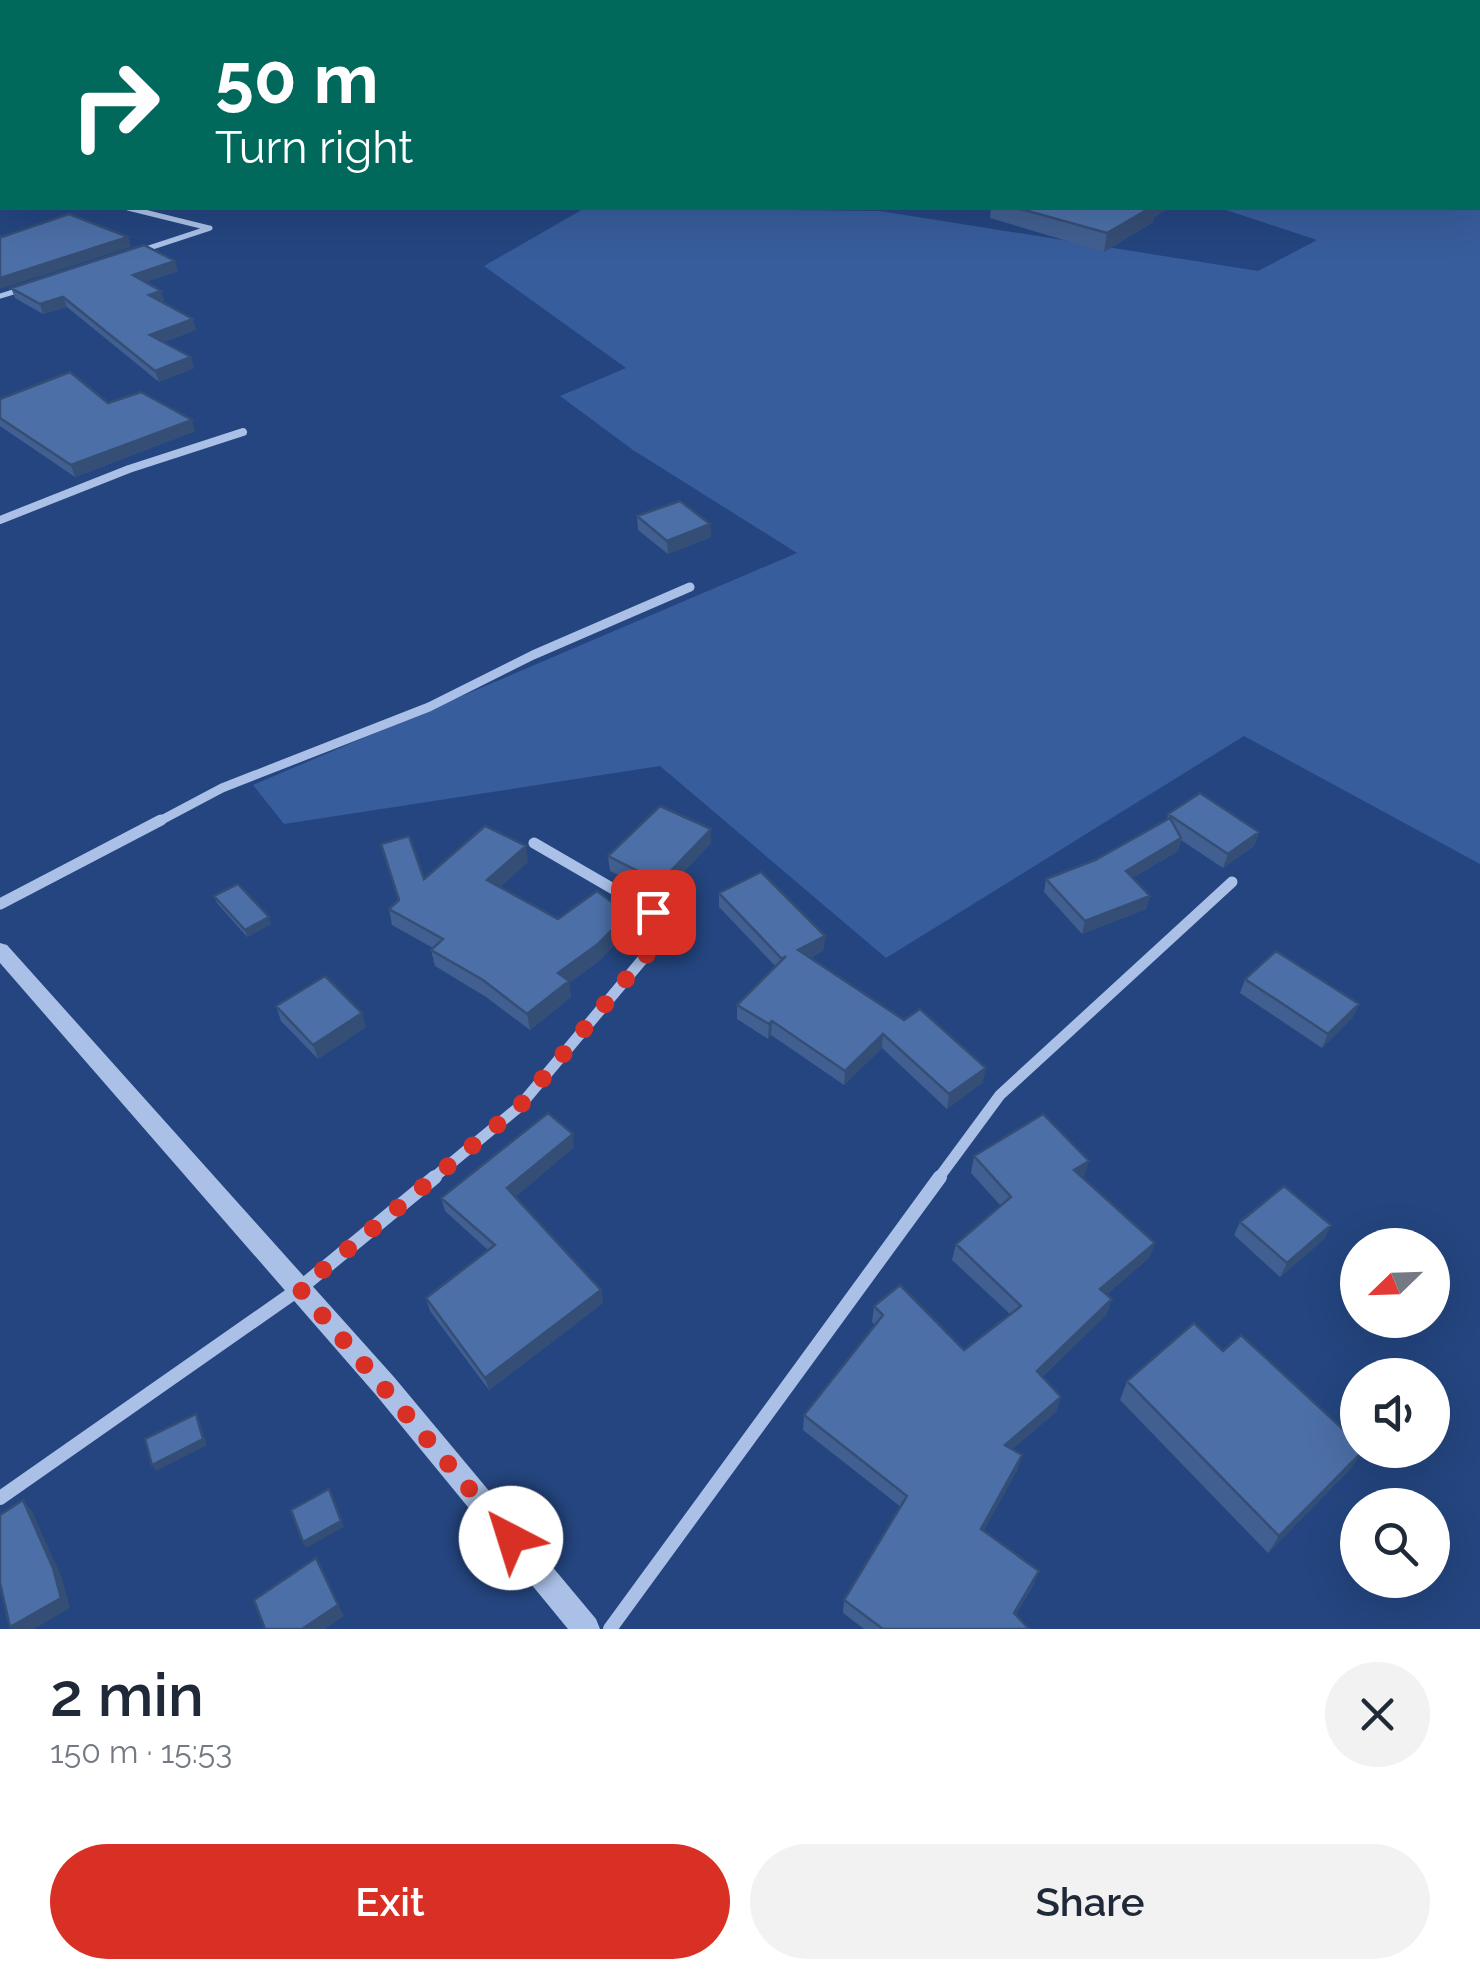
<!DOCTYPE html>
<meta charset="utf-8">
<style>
:root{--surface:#fff;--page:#f2f2f3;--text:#1f2937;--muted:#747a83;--accent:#d93025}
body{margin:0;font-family:Raleway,sans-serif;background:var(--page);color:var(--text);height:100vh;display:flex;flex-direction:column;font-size:38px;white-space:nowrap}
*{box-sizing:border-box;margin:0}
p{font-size:32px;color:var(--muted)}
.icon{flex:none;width:55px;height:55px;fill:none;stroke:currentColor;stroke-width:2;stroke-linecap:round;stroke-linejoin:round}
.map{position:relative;height:1629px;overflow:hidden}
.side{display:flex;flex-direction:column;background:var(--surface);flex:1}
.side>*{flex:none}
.guide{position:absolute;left:0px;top:0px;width:1480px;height:210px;box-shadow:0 10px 40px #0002;background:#00695c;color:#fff;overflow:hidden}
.needle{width:65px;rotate:247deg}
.controls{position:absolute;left:1340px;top:1228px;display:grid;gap:20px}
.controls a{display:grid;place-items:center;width:110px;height:110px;border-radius:50%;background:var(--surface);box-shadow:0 10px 40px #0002;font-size:50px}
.pin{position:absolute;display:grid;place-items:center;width:85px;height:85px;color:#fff;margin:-42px;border-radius:20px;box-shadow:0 5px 15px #0006}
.me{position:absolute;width:110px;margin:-55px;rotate:320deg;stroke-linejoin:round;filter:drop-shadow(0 0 8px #0008)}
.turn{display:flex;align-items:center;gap:35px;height:210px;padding:0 50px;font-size:45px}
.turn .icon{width:130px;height:130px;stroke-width:2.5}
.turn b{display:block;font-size:70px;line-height:85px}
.round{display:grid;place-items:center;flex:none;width:105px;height:105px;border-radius:52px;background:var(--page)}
.headline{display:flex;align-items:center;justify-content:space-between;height:170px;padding:0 50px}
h1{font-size:60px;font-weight:600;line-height:75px}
.cta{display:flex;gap:20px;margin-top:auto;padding:20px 50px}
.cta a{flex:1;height:115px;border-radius:60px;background:var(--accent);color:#fff;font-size:40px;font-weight:600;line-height:115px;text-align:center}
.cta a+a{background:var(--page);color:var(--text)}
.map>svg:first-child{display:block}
.green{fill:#385d9c}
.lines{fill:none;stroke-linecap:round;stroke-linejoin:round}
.minor-far4{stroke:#aac0e6;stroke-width:5}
.minor-far3{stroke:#aac0e6;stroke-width:8}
.minor-far2{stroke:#aac0e6;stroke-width:9}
.minor-far1{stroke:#aac0e6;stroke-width:11}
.minor{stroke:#aac0e6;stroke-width:14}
.tertiary{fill:#aac0e6;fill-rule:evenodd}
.wall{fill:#415f90}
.shaded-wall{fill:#354e75}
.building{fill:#4c6fa7;stroke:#354e75;stroke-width:2.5}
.route{stroke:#d93025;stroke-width:18;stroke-dasharray:0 32.4}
</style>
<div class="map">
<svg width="1480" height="1629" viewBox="0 0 1480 1629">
<rect width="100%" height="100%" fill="#24457f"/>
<!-- green -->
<path class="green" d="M1169 0H1480V864L1244 736 886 958 660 766 284 824 253 785 797 553 633 450 560 396 626 368 484 266 585 208 880 211 1258 271 1317 240 1220 208H1478V2Z"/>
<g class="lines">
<!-- minor-far4 -->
<path class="minor-far4" d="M919 0 942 2
M128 208 209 228
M140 251 210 228
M0 296 23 289"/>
<!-- minor-far3 -->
<path class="minor-far3" d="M0 520 129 469 243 432"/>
<!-- minor-far2 -->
<path class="minor-far2" d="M156 823 222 788 429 707 533 655 690 587"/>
<!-- minor-far1 -->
<path class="minor-far1" d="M0 904 161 820
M432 1179 519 1107 658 941 653 912 534 843
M938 1179 1000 1095 1232 882"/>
<!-- minor -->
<path class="minor" d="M0 1498 299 1289 435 1177
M610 1629 940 1177"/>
<!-- tertiary -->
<path class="tertiary" d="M0 943 7 945 394 1377 596 1619 600 1629H568L376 1395 0 963Z"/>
</g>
<!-- wall -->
<path class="wall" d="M991 208H1169L1154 217 1153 222 1104 252 990 218Z
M178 271 145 282 161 291 164 301 162 302 196 330 163 342 194 368 159 382 67 307 43 314 15 298 11 288Z
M0 399 108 403 195 431 75 477 0 426Z
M637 516 710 524 711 537 668 554 638 530Z
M1168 814 1259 832 1254 846 1223 868 1181 840 1178 851 1132 878 1150 896 1146 909 1082 934 1044 892 1046 879 1095 860 1167 820Z
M711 829V843L661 896 610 871 608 856Z
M381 844 424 879 528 862 500 887 558 919 629 930 600 960 569 983 571 997 530 1030 486 997 435 966 431 950 433 948 392 925 389 909 398 901Z
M719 893 824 950 810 958 983 1082 947 1109 882 1048 844 1085 771 1035 768 1039 737 1019V1005L776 967 719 907Z
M214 896 271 924 247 937 217 903Z
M1245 979 1359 1004 1352 1018 1322 1048 1240 993Z
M276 1006 366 1027 318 1059 281 1021Z
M574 1147 515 1197 601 1290 603 1303 489 1390 430 1311 426 1298 488 1250 445 1211 441 1198Z
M974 1156 1084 1177 1083 1178 1155 1243 1149 1258 1106 1295 1112 1299 1106 1315 1042 1377 1061 1397 1056 1412 1012 1449 1022 1455 1017 1470 984 1530 1034 1584 1016 1614 1029 1629H864L843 1613 844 1600 901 1507 803 1430 804 1415 875 1325 872 1322 874 1306 964 1350 1010 1314 952 1260 956 1244 1001 1206 971 1173Z
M1240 1222 1331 1225 1324 1239 1280 1277 1234 1235Z
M1223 1351 1352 1467 1268 1553 1120 1400 1127 1381Z"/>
<!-- shaded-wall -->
<path class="shaded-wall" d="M1149 208H1169L1154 217 1153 222 1104 252 1107 233Z
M128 237 131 247 0 289V278Z
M175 261 178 271 136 285 133 275Z
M161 291 164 301 152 305 149 295Z
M63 297 67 307 43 314 40 304Z
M193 319 196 330 154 345 150 335Z
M191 357 194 368 159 382 155 371Z
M192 420 195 431 75 477 71 465Z
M710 524 711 537 668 554 667 541Z
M711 829V843L661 896 660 882Z
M1259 832 1254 846 1223 868 1228 854Z
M1181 838 1178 851 1122 884 1126 871Z
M526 846 528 862 490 896 487 880Z
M1150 896 1146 909 1082 934 1085 921Z
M628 914 629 930 600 960 569 983 571 997 530 1030 527 1014 558 973Z
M269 917 271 924 247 937 245 930Z
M825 936 824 950 798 964V950Z
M1359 1004 1352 1018 1322 1048 1328 1034Z
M362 1013 366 1027 318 1059 313 1045Z
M772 1021 771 1035 768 1039 769 1024Z
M883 1034 882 1048 844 1085 845 1071Z
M986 1068 983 1082 947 1109 949 1094Z
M573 1134 574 1147 509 1202 507 1188Z
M1089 1161 1084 1177 1070 1187 1074 1170Z
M1331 1225 1324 1239 1280 1277 1287 1263Z
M1155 1243 1149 1258 1095 1305 1100 1289Z
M601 1290 603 1303 489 1390 485 1378Z
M1112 1299 1106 1315 1032 1386 1037 1371Z
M1061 1397 1056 1412 1001 1459 1005 1445Z
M196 1414 199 1420 207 1445 156 1471 152 1465Z
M1364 1450 1352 1467 1268 1553 1279 1536Z
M1022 1455 1017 1470 978 1542 981 1529Z
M329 1489 344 1527 306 1548 303 1542Z
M23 1500 32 1511 62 1578 70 1608 34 1629H12L10 1627Z
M316 1558 344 1616 325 1629H302Z
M1039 1571 1034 1584 1009 1625 1014 1613Z"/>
<!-- building -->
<path class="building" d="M0 0H509L504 2H2V66L0 67Z
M628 0H722L718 2H622Z
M789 0H906L902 2H781Z
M998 0H1106L1103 2H997Z
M1017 208H1150L1107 233Z
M69 214 128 237 0 278V236L2 237Z
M144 245 175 261 133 275 161 291 149 295 193 319 150 335 191 357 155 371 63 297 40 304 11 288Z
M70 372 108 403 141 392 192 420 71 465 0 418V399Z
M680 501 710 524 667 541 637 516Z
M1200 793 1259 832 1228 854 1168 814Z
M660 806 711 829 660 882 608 856Z
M1170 818 1181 838 1126 871 1150 896 1085 921 1046 879 1095 860Z
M485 826 526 846 487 880 558 919 597 891 628 914 598 944 558 973 569 981 527 1014 483 980 431 950 443 939 389 909 399 900 381 844 409 836 424 879Z
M761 872 825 936 798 950 904 1020 920 1009 986 1068 949 1094 883 1034 845 1071 772 1021 769 1024 737 1005 786 956 782 959 719 893Z
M238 884 269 917 245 930 214 896Z
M1276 951 1359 1004 1328 1034 1245 979Z
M325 976 362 1013 313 1045 276 1006Z
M548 1113 573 1134 507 1188 601 1290 485 1378 426 1298 495 1245 441 1198Z
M1043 1114 1089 1161 1074 1170 1155 1243 1100 1289 1112 1299 1037 1371 1061 1397 1005 1445 1022 1455 981 1529 1039 1571 1014 1613 1029 1629H883L844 1600 907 1496 804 1415 883 1315 874 1306 900 1285 964 1350 1021 1306 956 1244 1011 1197 974 1156Z
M1284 1186 1331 1225 1287 1263 1240 1222Z
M1194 1323 1223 1351 1241 1335 1358 1443V1450H1364L1279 1536 1127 1381Z
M196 1414 203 1439 152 1465 145 1439Z
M329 1489 341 1521 303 1542 291 1510Z
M23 1500 53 1568 61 1598 10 1627 0 1583V1515Z
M316 1558 338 1605 302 1629H265L254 1600Z"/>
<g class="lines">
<!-- route -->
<path class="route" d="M511 1538 300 1289 519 1107 658 941 653 912"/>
</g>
</svg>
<div class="controls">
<a><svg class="needle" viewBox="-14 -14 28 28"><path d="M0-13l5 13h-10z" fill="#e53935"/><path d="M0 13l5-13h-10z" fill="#747a83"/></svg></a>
<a><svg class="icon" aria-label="sound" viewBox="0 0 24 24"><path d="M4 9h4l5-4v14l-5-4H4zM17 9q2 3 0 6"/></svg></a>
<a><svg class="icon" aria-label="search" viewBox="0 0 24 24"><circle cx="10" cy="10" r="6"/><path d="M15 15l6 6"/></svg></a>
</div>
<div class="pin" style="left:653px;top:912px;background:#d93025"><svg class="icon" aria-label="arrive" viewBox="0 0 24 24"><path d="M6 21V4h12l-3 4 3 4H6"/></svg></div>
<svg class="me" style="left:511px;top:1538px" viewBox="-20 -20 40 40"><circle r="19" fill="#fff"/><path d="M0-13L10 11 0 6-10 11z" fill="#d93025"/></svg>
<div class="guide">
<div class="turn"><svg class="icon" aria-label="right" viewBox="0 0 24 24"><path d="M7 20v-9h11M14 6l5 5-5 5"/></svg><div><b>50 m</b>Turn right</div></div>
</div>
</div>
<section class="side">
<div class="headline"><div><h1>2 min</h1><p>150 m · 15:53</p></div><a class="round"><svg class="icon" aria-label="close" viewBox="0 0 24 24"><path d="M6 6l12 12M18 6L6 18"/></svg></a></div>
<div class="cta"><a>Exit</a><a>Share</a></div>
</section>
